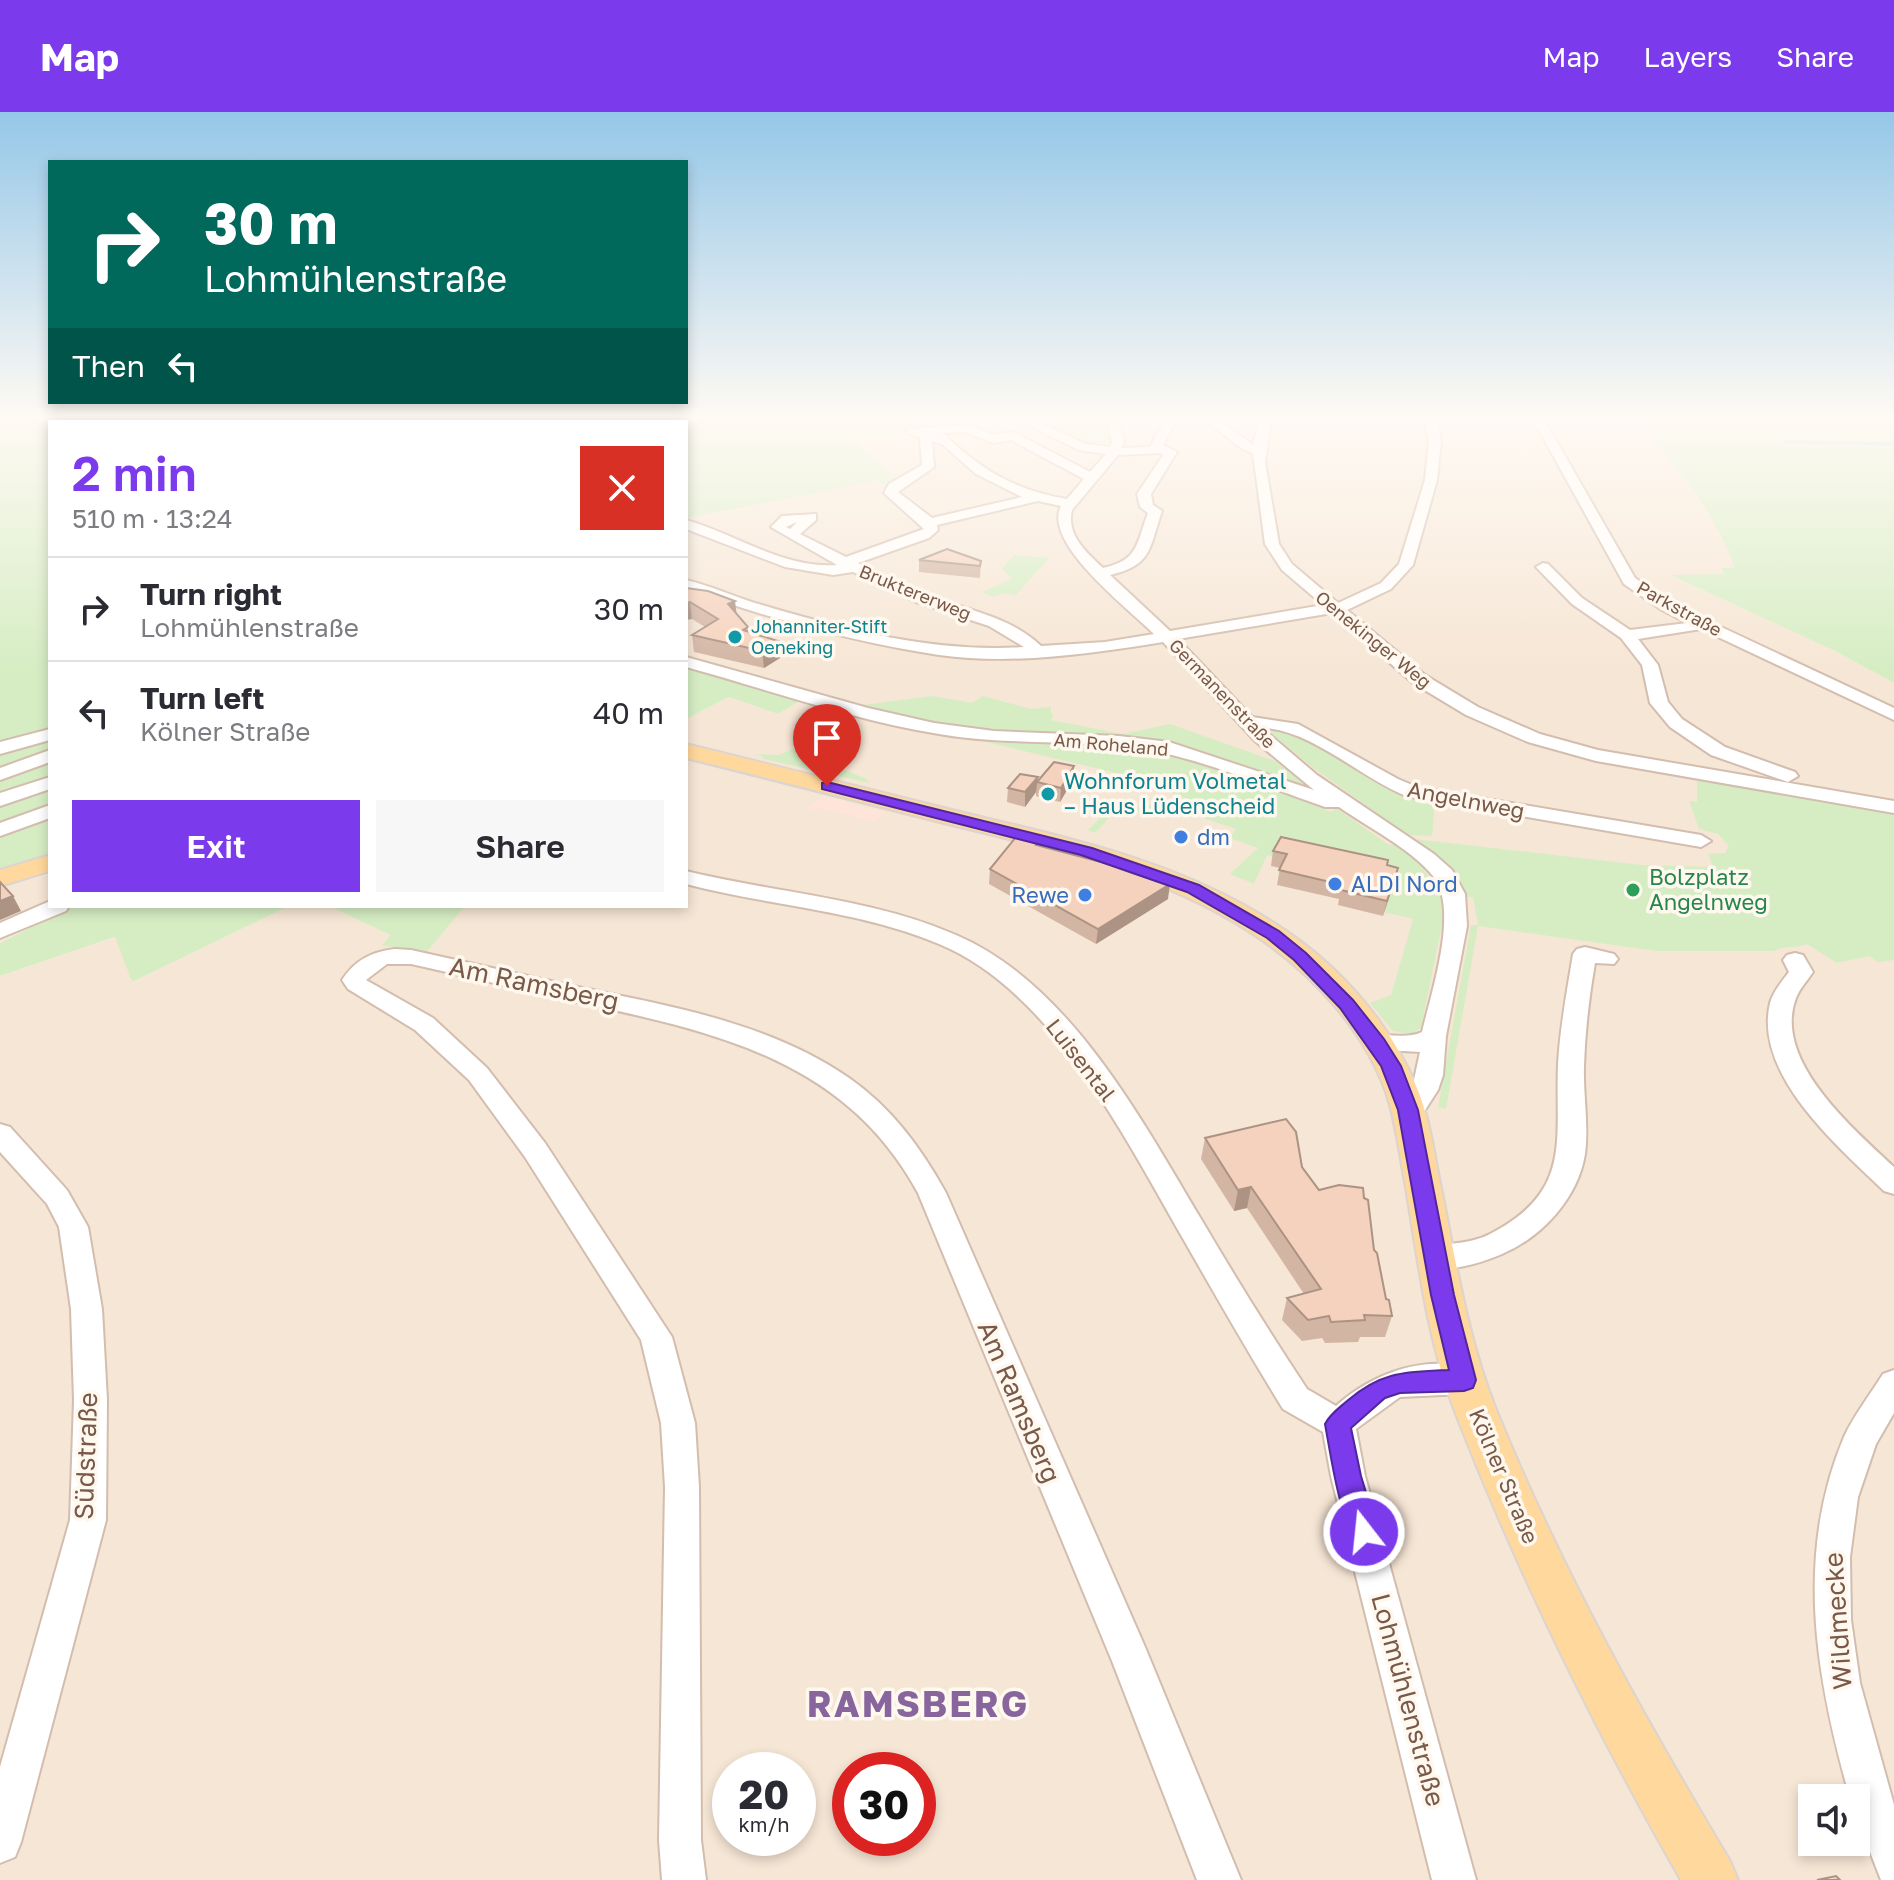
<!DOCTYPE html>
<meta charset="utf-8">
<style>
:root{--surface:#fff;--page:#f7f7f7;--text:#2b2b33;--muted:#7c7c81;--line:#e1e1e2;--accent:#7c3aed}
body{margin:0;font-family:"Golos Text",sans-serif;background:var(--page);color:var(--text);height:100vh;display:flex;flex-direction:column;font-size:30px;white-space:nowrap}
*{box-sizing:border-box;margin:0}
p{font-size:26px;color:var(--muted)}
.icon{flex:none;width:44px;height:44px;fill:none;stroke:currentColor;stroke-width:2;stroke-linecap:round;stroke-linejoin:round}
.map{position:relative;flex:1;overflow:hidden}
.side{position:absolute;left:48px;top:308px;width:640px;height:488px;display:flex;flex-direction:column;background:var(--surface);border-radius:0px;box-shadow:0 4px 12px #0003}
.side>*{flex:none}
.top-card{position:absolute;left:48px;top:48px;width:640px;height:244px;border-radius:0px;box-shadow:0 4px 12px #0003;background:#00695c;color:#fff;overflow:hidden}
.controls{position:absolute;left:1798px;top:1672px;display:grid;gap:16px}
.controls a{display:grid;place-items:center;width:72px;height:72px;border-radius:0px;background:var(--surface);box-shadow:0 4px 12px #0003;font-size:40px}
.speed{position:absolute;left:712px;top:1640px;display:flex;gap:16px;font-size:40px;font-weight:700;text-align:center}
.speed>*{display:grid;place-content:center;width:104px;height:104px;border-radius:50%;background:var(--surface);box-shadow:0 4px 12px #0003;line-height:1}
.speed small{font-size:20px;font-weight:400}
.speed .limit{border:12px solid #d22;background:#fff;color:#111}
.pin{position:absolute;display:grid;place-items:center;width:68px;height:68px;color:#fff;margin:-82px -34px;border-radius:50% 50% 50% 0;rotate:-45deg;box-shadow:0 0 8px #0007}
.pin .icon{rotate:45deg}
.me{position:absolute;width:88px;margin:-44px;rotate:344deg;stroke-linejoin:round;filter:drop-shadow(0 0 6px #0008)}
.turn{display:flex;align-items:center;gap:28px;height:168px;padding:0 24px;font-size:36px}
.turn .icon{width:104px;height:104px;stroke-width:2.5}
.turn b{display:block;font-size:56px;line-height:68px}
.then{display:flex;align-items:center;height:76px;padding:0 24px;background:#0003;gap:16px;font-size:30px}
.round{display:grid;place-items:center;flex:none;width:84px;height:84px;border-radius:0px;background:var(--page)}
.head{display:flex;align-items:center;justify-content:space-between;height:136px;padding:0 24px}
h1{font-size:48px;font-weight:600;line-height:60px;color:var(--accent)}
.action{display:flex;gap:16px;margin-top:auto;padding:16px 24px}
.action a{flex:1;height:92px;border-radius:0px;background:var(--accent);color:#fff;font-size:32px;font-weight:600;line-height:92px;text-align:center}
.action a+a{background:var(--page);color:var(--text)}
ul{padding:0;list-style:none}
li{display:flex;align-items:center;gap:24px;height:104px;padding:0 24px;border-top:2px solid var(--line)}
li div{flex:1}
li b{display:block;font-size:30px}
li em{font-style:normal}
header{display:flex;align-items:center;gap:48px;box-sizing:border-box;height:112px;padding:0 40px;background:var(--accent);color:#fff}
header strong{font-size:38px}
nav{display:flex;gap:44px;margin-inline-start:auto;font-size:28px}
.map>svg:first-child{display:block}
.residential{fill:#f6e6d5;fill-rule:evenodd}
.commercial{fill:#ffe4da}
.green{fill:#d6edc4}
.lines{fill:none;stroke-linecap:round;stroke-linejoin:round}
.stream{stroke:#9fd4dc;stroke-width:3}
.river{fill:#b9e4e9;fill-rule:evenodd}
.minor-casing{stroke:#d3bdae;stroke-width:4}
.major-casing{stroke:#dcd4d0;stroke-width:4}
.minor{fill:#fff;fill-rule:evenodd}
.major{fill:#ffd89d;fill-rule:evenodd}
.wall{fill:#d3b5a3}
.shaded-wall{fill:#ac9384}
.building{fill:#f5d2bd;stroke:#ac9384;stroke-width:2}
.route{fill:#7c3aed;stroke:#51269a;stroke-width:2}
.culture-dot{fill:#0f9aa8;stroke:#fff8ef;stroke-width:3}
.shop-dot{fill:#3f7fe0;stroke:#fff8ef;stroke-width:3}
.leisure-dot{fill:#2e9e5b;stroke:#fff8ef;stroke-width:3}
.labels{text-anchor:middle;stroke-width:7;stroke-linejoin:round;paint-order:stroke}
.far-street-label{font-size:18px;fill:#7a5949;stroke:#fff8ef}
.far-culture-label{font-size:18px;fill:#0d838f;stroke:#fff8ef;text-anchor:start}
.culture-label{font-size:22px;fill:#0d838f;stroke:#fff8ef;text-anchor:start}
.street-label{font-size:22px;fill:#7a5949;stroke:#fff8ef}
.shop-label{font-size:22px;fill:#366cbe;stroke:#fff8ef;text-anchor:start}
.leisure-label{font-size:22px;fill:#27864d;stroke:#fff8ef;text-anchor:start}
.near-street-label{font-size:26px;fill:#7a5949;stroke:#fff8ef}
.near-district-label{font-size:36px;font-weight:bold;letter-spacing:2px;fill:#88659d;stroke:#fff8ef}
</style>
<header>
<strong>Map</strong>
<nav><a>Map</a><a>Layers</a><a>Share</a></nav>
</header>
<div class="map">
<svg width="1894" height="1768" viewBox="0 0 1894 1768">
<rect width="100%" height="100%" fill="#fef4e7"/>
<!-- residential -->
<path class="residential" d="M946 309H1033L1107 315 1104 309H1648L1663 324 1650 325 1695 377 1722 421 1736 457 1727 462 1672 464 1837 540 1894 571V1768H0V864L116 825 132 870 289 794H329L390 823 382 832 425 841 465 794H686V607L729 585 778 602 807 584 686 551V404L892 366 877 346 856 330ZM730 1658H798V1726H730ZM850 1658H918V1726H850ZM1812 1686H1856V1730H1812Z
M50 762V794H73L0 831V775Z"/>
<!-- commercial -->
<path class="commercial" d="M824 684 868 696 885 700 875 710 819 696 816 698 807 696Z"/>
<!-- green -->
<path class="green" d="M0 309H287L50 310V745L0 760Z
M946 309 856 330 877 346 897 371 891 378 878 369 686 406V310H465Z
M1033 309H1104L1109 322 1106 336 1083 334Z
M1648 309H1894V571L1837 540 1670 463 1725 462 1721 456H1735C1715 402 1686 367 1649 324H1662Z
M1014 443 1049 446 1016 483 1003 481 993 485 981 480 1012 467 1002 457Z
M686 551 808 584 778 602 729 585 686 607Z
M933 584 972 591 983 584 1031 597 1051 595V602L1054 603 1051 608 1123 622 1170 612 1275 649 1316 681 1184 638 972 621 855 594Z
M1281 615 1321 634 1374 670 1397 680 1435 689 1432 724 1408 723 1312 655 1270 620 1271 617Z
M965 625 1106 630 1168 638 1312 687 1308 691 1331 700 1336 696 1389 733 1394 732C1419 750 1437 767 1445 798L1421 916 1411 922 1393 919 1370 891 1391 883 1413 807 1384 800 1394 771 1267 743 1254 772 1230 762 1258 736 1230 726 1236 717 1171 695 1110 705 1095 721 1088 718 1104 702 1187 687 1129 664Z
M792 637 867 667 869 671 764 647 762 644 755 642 779 643Z
M1697 666 1894 700V848L1877 850 1870 844 1837 851 1807 832C1796 837 1784 833 1774 839H1657L1478 814 1446 997 1438 995 1471 813H1478L1473 785H1467L1452 759 1414 727 1642 753 1713 755 1708 742 1725 741 1729 734 1718 722 1699 717 1689 689 1697 690Z
M73 794H289L132 870 115 825 0 864V831Z
M329 794H465L426 841 382 833 390 823Z"/>
<g class="lines">
<!-- stream -->
<path class="stream" d="M1786 330 1894 332"/>
<!-- river -->
<path class="river" d="M281 309H296L280 310Z"/>
<defs>
<path id="minor" d="M386 309H398V310H386Z
M1019 309H1035L1086 332 1110 335 1112 330 1107 309H1119L1124 330 1121 336 1150 335 1164 309H1175L1163 333 1177 340 1151 382 1153 393 1162 399C1149 436 1153 453 1110 463L1170 519 1323 493 1282 458 1265 432 1253 341 1241 336 1206 309H1220L1253 333 1259 309H1271L1265 350 1279 432 1292 452 1338 491 1381 471 1399 452 1425 368 1429 329 1425 309H1437L1441 329 1437 368 1413 453 1391 477 1347 498 1425 563 1478 595 1540 622 1598 638 1894 689V701L1596 649 1528 630 1466 603 1413 571 1332 501 1178 527 1252 605 1298 612 1398 667 1417 675 1701 723 1711 729 1701 735 1406 684C1361 666 1310 617 1262 616L1317 663 1434 742 1452 758 1465 782 1467 814 1446 924 1443 963 1438 978 1418 1009 1409 1011 1400 1009 1396 1002 1412 977 1420 940 1368 937 1364 931 1368 925C1387 920 1405 928 1422 920 1431 881 1460 797 1433 764 1410 736 1369 716 1339 695H1325C1275 678 1214 652 1163 641 1090 625 1013 635 939 622 853 608 770 578 686 555V545L868 596 934 611 994 619 1119 624 1169 630 1314 678 1255 629 1163 530C1090 542 1012 553 939 543 852 530 768 506 686 477V468C712 474 737 486 762 493 846 518 936 541 1024 535L989 514 916 490 853 460 833 463 785 455 686 417V408C736 422 783 457 837 453L771 415 782 404 816 402V408L800 422 846 445 924 417 884 381 889 372 922 353 920 326 908 321V317L966 313 994 323 1013 320 1090 360 1106 342 1079 338ZM965 320 993 331 1011 328 1084 367 1067 387C1016 379 979 357 943 321ZM932 329 942 332 976 362 1022 385 932 406 898 380 934 355ZM1158 341 1164 342 1137 382 1140 395 1148 401C1136 432 1139 448 1103 456 1086 440 1066 423 1072 398L1118 343ZM1038 389 1061 394C1042 431 1129 497 1154 522L1105 530 1041 534C1010 504 966 498 927 483 903 474 881 462 858 451L929 426 938 418 937 413ZM797 410 790 417 786 415Z
M1534 309H1545L1635 466 1672 492 1894 596V608L1701 517 1638 527 1658 553 1668 590 1682 607 1725 635 1795 660 1798 664 1788 670 1711 643 1670 615 1650 591 1642 553 1621 526 1572 492 1536 455 1543 451 1548 452 1582 486 1630 518 1687 511 1662 498 1624 472Z
M50 617V628L0 642V630Z
M50 638V650L0 668V656Z
M50 665V677L0 694V681Z
M50 693V706L0 724V711Z
M686 759C775 781 872 786 956 823 1069 871 1141 1007 1201 1107 1235 1165 1270 1221 1307 1277L1336 1294C1373 1261 1427 1241 1475 1258L1480 1268 1475 1278 1464 1282 1400 1285 1356 1317 1365 1364 1476 1768H1432L1331 1364 1323 1320 1283 1297C1249 1242 1217 1186 1185 1130 1126 1028 1053 879 939 832 859 798 769 794 686 772Z
M50 789V794H69L66 799 0 826V811Z
M1585 835 1614 842 1618 847 1614 852 1595 851C1589 886 1585 920 1584 955 1583 984 1589 1013 1585 1042 1578 1086 1542 1125 1502 1142 1478 1152 1450 1161 1424 1153L1420 1145 1424 1137C1447 1130 1469 1133 1490 1122 1573 1079 1555 1029 1558 952 1560 915 1567 879 1573 842L1577 837Z
M395 837 411 838C467 850 522 863 578 875 670 894 770 911 849 966 892 996 921 1036 946 1081L1145 1535 1241 1768H1197L1112 1549 918 1081C845 947 715 920 577 890 521 878 466 864 411 852H387L366 868 433 906 487 956 545 1031 672 1225 695 1311 699 1375 701 1728 706 1768H662L659 1728 665 1375 661 1311 641 1228 525 1045 469 968 415 918 348 877 342 868C355 848 371 840 395 837Z
M1795 841 1803 843 1813 860C1807 869 1800 876 1796 886 1772 949 1855 1018 1894 1055V1082L1884 1079C1839 1035 1753 963 1770 891 1773 880 1782 869 1789 860L1783 848 1787 843Z
M0 1012 10 1015 67 1078 88 1115 102 1197 107 1288 106 1408 21 1730 15 1745 0 1751V1655L70 1408 74 1288 71 1197 59 1115 47 1092 0 1040Z
M1894 1258V1301L1876 1332 1858 1385 1850 1445 1851 1508 1860 1571 1894 1693V1768H1881L1856 1704V1686H1850C1816 1566 1794 1444 1844 1325 1854 1303 1870 1283 1883 1262Z"/>
<path id="major" d="M323 309H337V310H323Z
M686 632C774 653 861 675 948 697 1062 725 1181 748 1280 815 1340 854 1393 914 1419 981 1430 1010 1434 1041 1440 1071 1456 1149 1467 1226 1497 1300 1561 1457 1643 1604 1730 1749L1738 1768H1681C1594 1616 1517 1460 1454 1297 1426 1223 1418 1146 1405 1070 1399 1040 1396 1009 1386 980 1364 919 1315 865 1262 828 1168 762 1053 738 944 711 858 689 772 667 686 646Z
M50 743V759L0 774V758Z"/>
</defs>
<!-- minor casing -->
<use href="#minor" class="minor-casing"/>
<!-- major casing -->
<use href="#major" class="major-casing"/>
<!-- minor -->
<use href="#minor" class="minor"/>
<!-- major -->
<use href="#major" class="major"/>
</g>
<!-- wall -->
<path class="wall" d="M919 448 981 449 980 466 919 460Z
M686 476 736 502 748 515 749 520 780 546 764 556 694 540 692 523 705 515 692 507Z
M1074 654 1073 668 1060 690 1036 684V680L1025 695 1007 690 1008 676 1037 670Z
M1042 725 1041 735 1168 787 1096 832 989 772 990 757Z
M1273 739 1387 753 1394 770 1383 804 1338 793 1339 787 1277 773 1280 756 1271 754Z
M1205 1026 1302 1055 1319 1078 1374 1138 1386 1187 1392 1204 1385 1225H1360L1358 1230 1325 1231 1322 1226 1302 1229 1282 1208 1287 1186 1304 1182 1247 1096 1234 1099 1201 1047Z"/>
<!-- shaded-wall -->
<path class="shaded-wall" d="M735 489 737 505 728 492Z
M690 490 692 507 686 508V491Z
M778 529 780 546 764 556 762 539Z
M1074 654 1073 668 1060 690 1061 676Z
M1038 665 1036 680 1025 695V680Z
M1398 756 1394 770 1383 804 1387 789Z
M1170 772 1168 787 1096 832 1098 817Z
M13 784 21 799 0 808V789Z
M1251 1075 1247 1096 1234 1099 1238 1078Z"/>
<!-- building -->
<path class="building" d="M947 437 981 449 980 454 919 448Z
M686 476 708 479 735 489 728 492 748 515 743 518 778 529 762 539 692 523 718 507 690 490 686 491Z
M1054 650 1074 654 1061 676 1037 670Z
M1020 662 1038 665 1025 680 1008 676Z
M1020 720 1042 725 1036 733 1154 764 1170 772 1098 817 990 757Z
M1281 725 1388 748 1387 753 1398 756 1387 789 1341 778 1343 773 1279 758 1287 742 1273 739Z
M0 770 13 784 0 789Z
M1286 1007 1296 1020 1302 1055 1319 1078 1339 1073 1363 1076 1364 1086 1368 1088 1374 1138 1377 1141 1386 1187 1389 1188 1392 1204 1364 1203 1365 1208 1331 1210 1329 1204 1308 1208 1287 1186 1321 1177 1251 1075 1238 1078 1205 1026Z
M1836 1764 1840 1768H1817Z"/>
<!-- sky -->
<linearGradient id="sky" x2="0" y2="1"><stop stop-color="#95c7e8"/><stop offset="0.55" stop-color="#fffaf4"/><stop offset="1" stop-color="#fffaf4" stop-opacity="0"/></linearGradient>
<rect width="1894" height="557" fill="url(#sky)"/>
<!-- route -->
<path class="route" d="M827 670 1092 736 1199 773 1279 819 1306 841 1353 888 1384 927 1401 954 1418 998 1454 1183 1476 1268 1473 1276 1464 1279 1400 1281 1385 1286 1351 1316 1361 1364 1378 1420 1374 1429 1364 1433 1354 1429C1338 1393 1332 1351 1325 1312 1330 1302 1339 1296 1347 1289 1382 1259 1406 1260 1449 1258L1431 1183 1398 998 1381 954 1340 896 1294 848 1267 826 1187 780 1081 743 822 677V671Z"/>
<!-- markers -->
<g class="culture-dot">
<circle cx="735" cy="525" r="8"/>
<circle cx="1048" cy="682" r="8"/>
</g>
<g class="shop-dot">
<circle cx="1181" cy="725" r="8"/>
<circle cx="1335" cy="772" r="8"/>
<circle cx="1085" cy="783" r="8"/>
</g>
<circle class="leisure-dot" cx="1633" cy="778" r="8"/>
<g class="labels">
<!-- far-street labels -->
<g class="far-street-label">
<text transform="translate(915 481) rotate(22)" y="6">Bruktererweg</text>
<text transform="translate(1679 497) rotate(29)" y="6">Parkstraße</text>
<text transform="translate(1373 528) rotate(39)" y="6">Oenekinger Weg</text>
<text transform="translate(1222 582) rotate(46)" y="6">Germanenstraße</text>
<text transform="translate(1111 633) rotate(5)" y="6">Am Roheland</text>
</g>
<!-- far-culture labels -->
<g class="far-culture-label">
<text x="751" y="521">Johanniter-Stift<tspan x="751" dy="21">Oeneking</tspan></text>
</g>
<!-- culture labels -->
<g class="culture-label">
<text x="1064" y="677">Wohnforum Volmetal<tspan x="1064" dy="25">– Haus Lüdenscheid</tspan></text>
</g>
<!-- street labels -->
<g class="street-label">
<text transform="translate(1466 688) rotate(11)" y="8">Angelnweg</text>
<text transform="translate(1081 948) rotate(52)" y="8">Luisental</text>
<text transform="translate(1504 1364) rotate(67)" y="8">Kölner Straße</text>
</g>
<!-- shop labels -->
<g class="shop-label">
<text x="1197" y="733">dm</text>
<text x="1351" y="780">ALDI Nord</text>
<text x="1069" y="791" text-anchor="end">Rewe</text>
</g>
<!-- leisure labels -->
<g class="leisure-label">
<text x="1649" y="773">Bolzplatz<tspan x="1649" dy="25">Angelnweg</tspan></text>
</g>
<!-- near-street labels -->
<g class="near-street-label">
<text transform="translate(534 872) rotate(12)" y="9">Am Ramsberg</text>
<text transform="translate(1019 1290) rotate(67)" y="9">Am Ramsberg</text>
<text transform="translate(86 1344) rotate(-88)" y="9">Südstraße</text>
<text transform="translate(1838 1509) rotate(-94)" y="9">Wildmecke</text>
<text transform="translate(1408 1588) rotate(75)" y="9">Lohmühlenstraße</text>
</g>
<!-- near-district labels -->
<g class="near-district-label">
<text x="918" y="1605">RAMSBERG</text>
</g>
</g>
</svg>
<div class="controls">
<a><svg class="icon" aria-label="sound" viewBox="0 0 24 24"><path d="M4 9h4l5-4v14l-5-4H4zM17 9q2 3 0 6"/></svg></a>
</div>
<div class="speed"><div>20<small>km/h</small></div><div class="limit">30</div></div>
<div class="pin" style="left:827px;top:674px;background:#d93025"><svg class="icon" aria-label="arrive" viewBox="0 0 24 24"><path d="M6 21V4h12l-3 4 3 4H6"/></svg></div>
<svg class="me" style="left:1364px;top:1420px" viewBox="-20 -20 40 40"><circle r="17" fill="#7c3aed" stroke="#fff" stroke-width="3"/><path d="M0-11L8 9 0 5-8 9z" fill="#fff"/></svg>
<div class="top-card">
<div class="turn"><svg class="icon" aria-label="right" viewBox="0 0 24 24"><path d="M7 20v-9h11M14 6l5 5-5 5"/></svg><div><b>30 m</b>Lohmühlenstraße</div></div>
<div class="then">Then<svg class="icon" aria-label="left" viewBox="0 0 24 24"><path d="M17 20v-9H6M10 6l-5 5 5 5"/></svg></div>
</div>
<section class="side">
<div class="head"><div><h1>2 min</h1><p>510 m · 13:24</p></div><a class="round" style="background:#d93025;color:#fff"><svg class="icon" aria-label="close" viewBox="0 0 24 24"><path d="M6 6l12 12M18 6L6 18"/></svg></a></div>
<ul>
<li><svg class="icon" aria-label="right" viewBox="0 0 24 24"><path d="M7 20v-9h11M14 6l5 5-5 5"/></svg><div><b>Turn right</b><p>Lohmühlenstraße</p></div><em>30 m</em></li>
<li><svg class="icon" aria-label="left" viewBox="0 0 24 24"><path d="M17 20v-9H6M10 6l-5 5 5 5"/></svg><div><b>Turn left</b><p>Kölner Straße</p></div><em>40 m</em></li>
</ul>
<div class="action"><a>Exit</a><a>Share</a></div>
</section>
</div>
